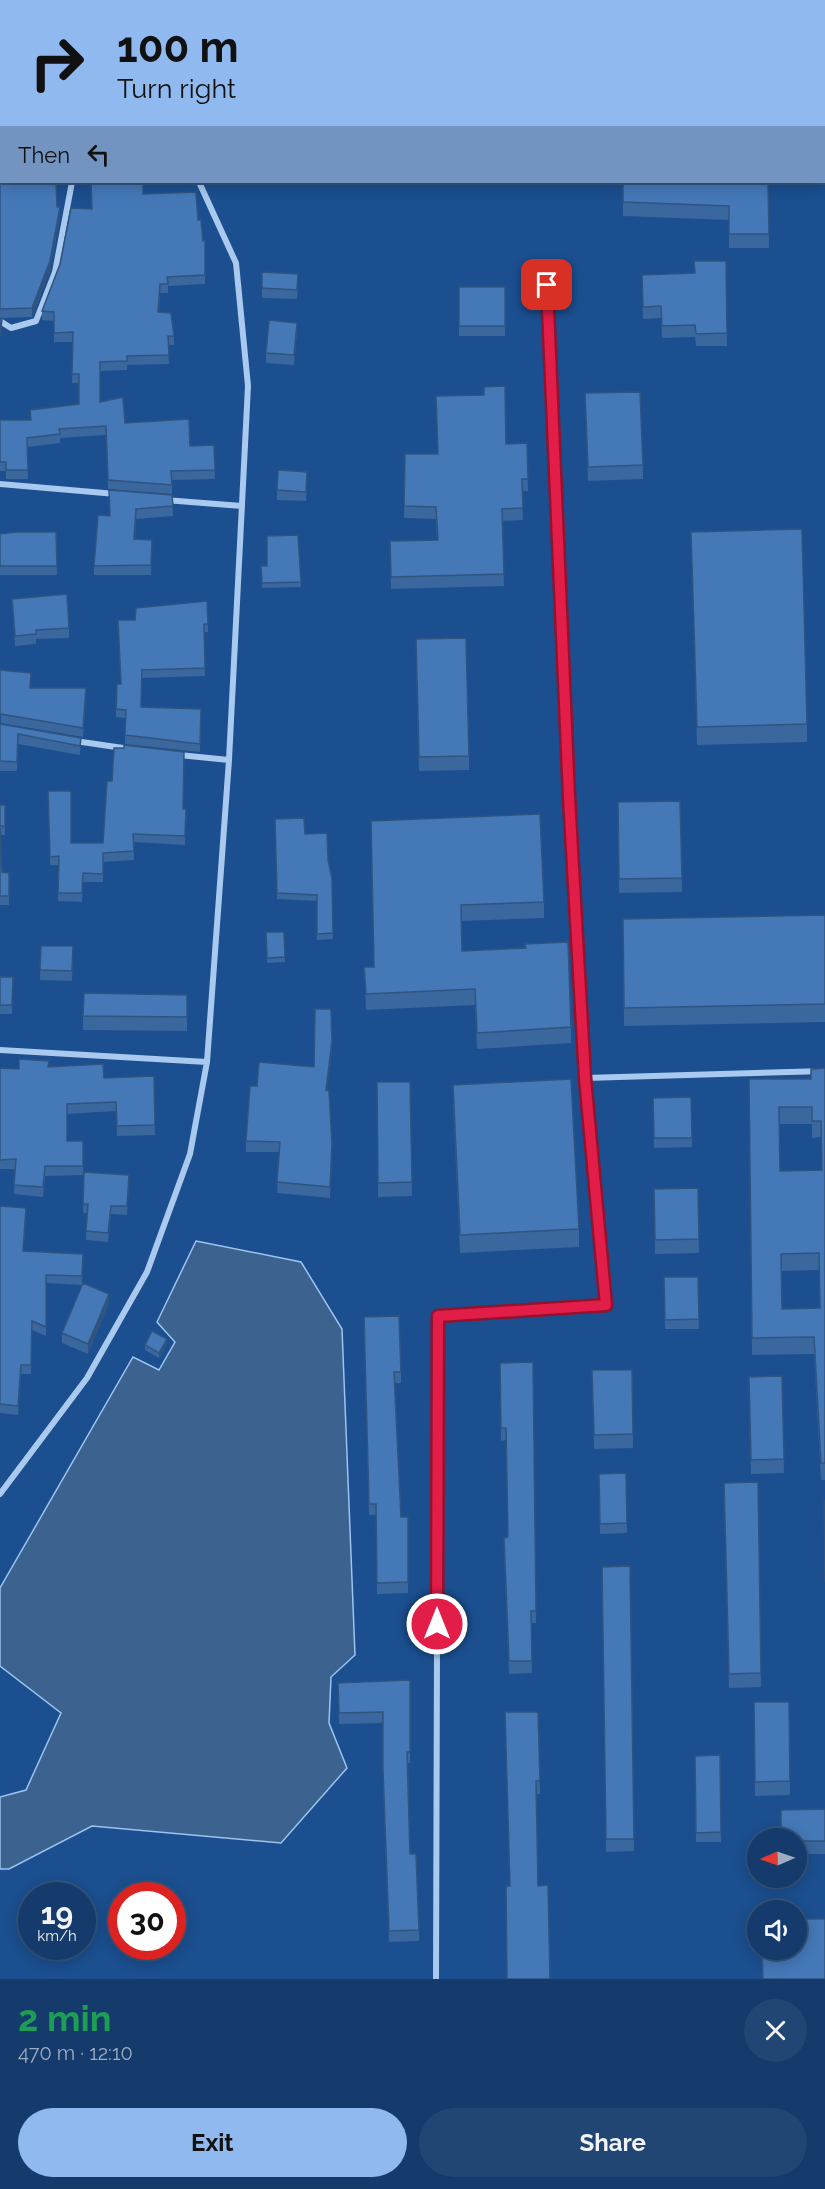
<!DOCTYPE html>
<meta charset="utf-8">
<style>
:root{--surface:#143b6b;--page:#214673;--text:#f1f3f6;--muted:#9dadc1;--line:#33557e;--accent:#90b9f0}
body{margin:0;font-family:Raleway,sans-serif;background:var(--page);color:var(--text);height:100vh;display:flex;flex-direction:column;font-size:22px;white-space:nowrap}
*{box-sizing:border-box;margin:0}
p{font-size:20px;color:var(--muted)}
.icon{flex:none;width:33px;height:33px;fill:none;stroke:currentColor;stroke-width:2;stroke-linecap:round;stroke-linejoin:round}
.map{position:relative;height:1979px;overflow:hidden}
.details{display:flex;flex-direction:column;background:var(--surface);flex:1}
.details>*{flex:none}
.top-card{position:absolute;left:0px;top:0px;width:825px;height:183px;box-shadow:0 3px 15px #0003,0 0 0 2px var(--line);background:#90b9f0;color:#111;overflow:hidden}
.needle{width:39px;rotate:268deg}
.fabs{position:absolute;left:747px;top:1828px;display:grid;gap:12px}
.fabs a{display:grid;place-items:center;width:60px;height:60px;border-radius:50%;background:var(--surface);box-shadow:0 3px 15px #0003,0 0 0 2px var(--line);font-size:30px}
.speed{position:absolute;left:18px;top:1882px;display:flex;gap:12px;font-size:30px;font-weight:700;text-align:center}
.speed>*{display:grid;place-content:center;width:78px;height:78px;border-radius:50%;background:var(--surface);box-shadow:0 3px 15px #0003,0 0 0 2px var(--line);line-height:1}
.speed small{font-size:15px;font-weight:400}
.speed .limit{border:9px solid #d22;background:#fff;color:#111}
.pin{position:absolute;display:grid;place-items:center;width:51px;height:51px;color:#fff;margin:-26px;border-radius:12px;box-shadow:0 3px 9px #0006}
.me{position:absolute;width:66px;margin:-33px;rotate:0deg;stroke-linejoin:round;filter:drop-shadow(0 0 4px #0008)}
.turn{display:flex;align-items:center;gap:21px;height:126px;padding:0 18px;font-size:27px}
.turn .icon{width:78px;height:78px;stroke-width:2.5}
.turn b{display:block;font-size:42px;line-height:51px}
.then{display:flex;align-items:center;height:57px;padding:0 18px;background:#0003;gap:12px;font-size:22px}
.round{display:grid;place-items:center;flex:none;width:63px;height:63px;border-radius:32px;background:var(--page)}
.overview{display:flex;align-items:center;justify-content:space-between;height:102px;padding:0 18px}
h1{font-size:36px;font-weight:700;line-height:45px;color:#1e9e55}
.primary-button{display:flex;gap:12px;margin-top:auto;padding:12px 18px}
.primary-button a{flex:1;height:69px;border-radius:36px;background:var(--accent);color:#111;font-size:24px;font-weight:700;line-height:69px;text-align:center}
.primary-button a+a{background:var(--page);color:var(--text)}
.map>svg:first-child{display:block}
.water{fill:#3c6290;stroke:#9cc4f0;stroke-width:1.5}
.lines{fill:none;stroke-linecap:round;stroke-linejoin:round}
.minor{stroke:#a9c9ee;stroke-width:6}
.wall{fill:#3a679d;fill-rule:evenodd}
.shaded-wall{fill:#305480}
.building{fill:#4478b7;stroke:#305480;stroke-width:1.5;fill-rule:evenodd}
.route-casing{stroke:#92132f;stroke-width:15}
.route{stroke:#e11d48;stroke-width:10}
</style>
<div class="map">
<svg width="825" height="1979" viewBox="0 0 825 1979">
<rect width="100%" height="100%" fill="#1b4f8f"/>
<!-- water -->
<path class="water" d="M196 1241 301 1262 342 1329 355 1655 331 1677 329 1723 347 1768 281 1843 92 1826 9 1869H0V1797L26 1790 61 1713 0 1666V1588L133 1357 159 1370 175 1342 157 1322Z"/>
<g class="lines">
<!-- minor -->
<path class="minor" d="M0 50 2 51
M0 321 11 328 36 321 55 272 72 182
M0 484 116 494
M165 500 242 506
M75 741 130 749
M179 755 229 760
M0 1050 207 1062
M585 1078 825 1071
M0 1494 87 1378 147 1272 190 1154 207 1062 229 760 248 386 236 263 199 182
M436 1979 438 1316 606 1305 585 1078 569 797 547 285"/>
</g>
<!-- wall -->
<path class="wall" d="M243 0H302V2H279V0L243 1Z
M0 85H2V132H0Z
M0 167 2 182H68L66 185H57V207L60 216 50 271 32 317 0 318Z
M768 182 769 248H729V220L623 216V202Z
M143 194 198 220 203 241H205V284L168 286V293H160L159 312 174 336V345H168L169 364 127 365V370L100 371V402L125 423 190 446 214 445 215 479 172 480V494L108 489 106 435 60 438V443L27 447 28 479H6V471H0V420H30V410L79 404V383H72L73 342H54V321L42 320V311L91 209Z
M726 261 727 346H696L695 337 662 338 661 318 643 319 642 287 695 273Z
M298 284 297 299 262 298V288Z
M459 287H505V336H459Z
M297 332 294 365 266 363V353Z
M585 393 643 465V479L588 481Z
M527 443 528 491H522L523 520 502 521 504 586 391 589 390 541 437 540 436 519 404 518 405 454H437L506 444Z
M307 481 306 501 277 500V490Z
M172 495 173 516 136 519 135 539 152 540 151 575H94V566L110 516Z
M56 532 57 575H0V534Z
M691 532 807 724V742L697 745Z
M298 535 301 587 262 588 261 566H267Z
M12 599 69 628V638L36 639V644L15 646Z
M207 601 208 632H204L205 676 142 678 141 707 201 709 200 752 125 744V718L116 717V709L135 620Z
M416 653 469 756V770L419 771Z
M0 670 31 683V688L86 697 83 737 1 723Z
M0 724 81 738 80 755 18 744 17 771H0Z
M48 791 71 843H103L183 809H186L185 845 134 842V860L103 862V882H83L82 902 58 901 59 865H50Z
M680 801 682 892 619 893 618 802Z
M0 805H5V835H0L2 872 9 873V905H0Z
M275 819 305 834 328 860 332 878 333 939 317 940V901L277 899Z
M371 837 544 902V918L461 921 462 951 571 1027V1043L477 1049 475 1005 366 1010 364 967H374Z
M825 915V1022L624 1026 623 919Z
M266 932H284L285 962 267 963Z
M41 946H73L72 981 40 980Z
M0 977H13L12 1014H0Z
M187 995V1031L83 1030V1016Z
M332 1052 327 1090 332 1155 330 1198 277 1193 279 1152H246V1141L257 1086 314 1067Z
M49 1067 104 1078 154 1076 155 1135 117 1136 116 1111 67 1114V1141H83V1175L45 1176 43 1197 14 1194 15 1169H0V1068L19 1069Z
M825 1068V1480H821L814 1354 752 1355 749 1079H811ZM779 1124H812V1138L821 1137V1170L780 1171ZM819 1270 820 1308 782 1309V1271Z
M377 1082H410L412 1196 378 1197Z
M453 1085 579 1229V1247L460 1253 453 1103Z
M691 1097 692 1147 654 1148 653 1098Z
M84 1172 129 1183 127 1215 111 1214 108 1242 86 1240 87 1213H83Z
M698 1188 699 1253 655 1254 654 1189Z
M0 1206 26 1217 23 1251 83 1254 82 1285 46 1283V1336L32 1330 31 1374H21L18 1415 0 1413Z
M664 1277H698L699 1329H665Z
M109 1303 88 1354 62 1343V1333Z
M364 1317 401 1372V1383H394L401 1517H408V1593L377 1594 376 1515H369Z
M167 1344 159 1358 145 1350V1345Z
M533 1362 536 1623H531L532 1673 509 1674 504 1550V1538L508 1537 506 1440 501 1441 500 1363Z
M592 1370H632L633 1448 594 1449Z
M782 1376 784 1473 751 1474 749 1377Z
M626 1473 627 1533 600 1534 599 1474Z
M758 1482 761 1687 729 1688 724 1497Z
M630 1566 634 1851 606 1852 602 1567Z
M410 1680V1763H408L410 1854 419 1930V1941L389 1942 383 1781V1723L339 1724 338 1683Z
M754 1702H789L790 1795 755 1796Z
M538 1712 540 1794H536L510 1886Z
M720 1755 721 1842H696L695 1756Z
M825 1809V1854H796V1839Z"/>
<!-- shaded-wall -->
<path class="shaded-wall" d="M60 207V216L50 271 32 317V308Z
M297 323V332L294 365V355Z
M332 1041V1052L326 1101V1090Z
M109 1294V1303L88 1354V1344Z
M167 1339V1344L159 1358V1353Z
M21 1365V1374L18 1415V1406Z"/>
<!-- building -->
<path class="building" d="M55 0H152V2H55Z
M335 0H519V2H335Z
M0 85H2V123H0Z
M0 167H2V182H56L57 207H60L50 261 32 308 0 309Z
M91 182H143V194L196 192 198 220H201L203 241H205V275L167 277 168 284H160L158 312 171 313 174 336H168L169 355 127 356V361L100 362V402L123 397 125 423 189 419 190 446 214 445 215 470 171 471 172 485 108 480 106 426 59 429 60 434 27 438 28 470H6V462H0V420H31L30 410 79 404V374H72L73 332 54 333V312L42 311 60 264 71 208 92 209Z
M623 182H768L769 234H729V206L623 202Z
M694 261H726L727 333 696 334 695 325 662 326 661 306 643 307 642 275 695 273Z
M262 272 298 274 297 290 262 288Z
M459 287H505V326H459Z
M0 318 2 319 0 337Z
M269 320 297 323 294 355 266 353Z
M505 386 506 444 527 443 528 479H522L523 508 502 509 504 574 391 577 390 541 438 540 436 507 404 506 405 454H438L436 396 484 395V387Z
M640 392 643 465 588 467 585 393Z
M278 470 307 472 306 492 277 490Z
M109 490 172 495 173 506 136 509 134 539 152 540 151 565 94 566 98 515 110 516Z
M802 529 807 724 697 727 691 532Z
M16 532H56L57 566H0V534Z
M298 535 301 582 262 583 261 566H267V536Z
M67 594 69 628 36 630V634L15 636 12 599Z
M207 601 208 624H204L205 668 142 670 141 707 201 709 200 744 125 735 126 710 116 709 117 684H121L118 620H135L136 608Z
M466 638 469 756 419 757 416 639Z
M0 670 31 673 30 688H86L83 728 1 714H0Z
M0 724 81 738 80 746 18 734 17 762 0 761Z
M124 745 184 752 183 809H186L185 836 133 834 134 851 103 853V874L83 873 82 893H58L59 856 50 857 48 791H71V843H103L107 781H112L114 748H124Z
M680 801 682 878 619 879 618 802Z
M0 805H5V826H0Z
M540 814 544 902 461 905 462 951 526 948 525 944 568 942 571 1027 477 1033 475 989 366 994 364 967H374L371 821Z
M304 818 305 834 327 833 328 860 332 878 333 933 317 934V895L277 893 275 819Z
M0 828 2 872 9 873V896H0Z
M825 915V1004L624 1008 623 919Z
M266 932H284L285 957 267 958Z
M41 946H73L72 971 40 970Z
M0 977H13L12 1005H0Z
M84 993 187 995V1017L83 1016Z
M315 1009H331L332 1041 326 1090 329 1091 332 1144 330 1187 277 1182 280 1142 246 1141 250 1086H257L259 1062 314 1067Z
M19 1059 49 1061 48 1067 103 1064 104 1078 154 1076 155 1125 117 1126 116 1102 67 1104V1141H83V1166H45L43 1187 14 1185 16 1159 0 1160V1068L19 1069Z
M825 1068V1463H821L814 1337 752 1338 749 1079H811V1069ZM779 1107H812V1121H821L822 1170 780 1171ZM819 1253 820 1308 782 1309 781 1254Z
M571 1079 579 1229 460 1235 453 1085Z
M377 1082H410L412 1182 378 1183Z
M691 1097 692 1138H654L653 1098Z
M84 1172 129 1175 127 1206H111L108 1233 86 1231 88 1204H83Z
M698 1188 699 1239 655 1240 654 1189Z
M0 1206 26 1208 23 1251 83 1254 82 1276 46 1275V1327L32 1321 31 1365H21L18 1406 0 1404Z
M664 1277H698L699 1319 665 1320Z
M83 1283 109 1294 88 1344 62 1333Z
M399 1316 401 1372H394L401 1517H408V1582L377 1583 376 1504H369L364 1317Z
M152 1331 167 1339 159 1353 145 1345Z
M533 1362 536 1611H531L532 1661H509L504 1538 508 1537 506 1428H501L500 1363Z
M592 1370H632L633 1434 594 1435Z
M782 1376 784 1459 751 1460 749 1377Z
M626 1473 627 1523 600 1524 599 1474Z
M758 1482 761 1673 729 1674 724 1483Z
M824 1501H825V1582Z
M630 1566 634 1839H606L602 1567Z
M410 1680V1752H407L410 1854H416L419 1930 389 1931 383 1770V1712L339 1713 338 1683Z
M754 1702H789L790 1781 755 1782Z
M505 1712H538L540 1781H536L538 1886 548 1885 550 1979H507L506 1886H510Z
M720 1755 721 1832 696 1833 695 1756Z
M825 1809V1841H796V1839H781V1810Z
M796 1919H825V1979H763L762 1950H796Z"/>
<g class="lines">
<defs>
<path id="route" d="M437 1624 438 1316 606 1305 585 1078 569 797 547 285"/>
</defs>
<!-- route casing -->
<use href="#route" class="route-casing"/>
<!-- route -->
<use href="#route" class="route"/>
</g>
</svg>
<div class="fabs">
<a><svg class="needle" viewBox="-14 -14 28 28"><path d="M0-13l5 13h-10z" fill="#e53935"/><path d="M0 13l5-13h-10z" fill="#9dadc1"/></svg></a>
<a><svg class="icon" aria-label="sound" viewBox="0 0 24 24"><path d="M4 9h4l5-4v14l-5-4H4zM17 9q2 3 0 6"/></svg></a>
</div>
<div class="speed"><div>19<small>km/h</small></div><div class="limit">30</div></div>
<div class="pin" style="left:547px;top:285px;background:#d93025"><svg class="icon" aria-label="arrive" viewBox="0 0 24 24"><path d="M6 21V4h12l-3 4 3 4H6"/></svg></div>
<svg class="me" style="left:437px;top:1624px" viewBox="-20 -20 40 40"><circle r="17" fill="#e11d48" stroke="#fff" stroke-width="3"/><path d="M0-11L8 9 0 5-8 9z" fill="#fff"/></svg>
<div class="top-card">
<div class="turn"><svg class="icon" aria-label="right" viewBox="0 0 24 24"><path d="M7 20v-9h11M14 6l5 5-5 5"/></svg><div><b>100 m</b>Turn right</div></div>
<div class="then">Then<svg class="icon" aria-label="left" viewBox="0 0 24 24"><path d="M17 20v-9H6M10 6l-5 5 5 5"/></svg></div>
</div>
</div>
<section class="details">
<div class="overview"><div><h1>2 min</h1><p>470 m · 12:10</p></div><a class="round"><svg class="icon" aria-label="close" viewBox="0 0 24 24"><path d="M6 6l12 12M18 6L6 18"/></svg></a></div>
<div class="primary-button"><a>Exit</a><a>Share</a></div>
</section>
